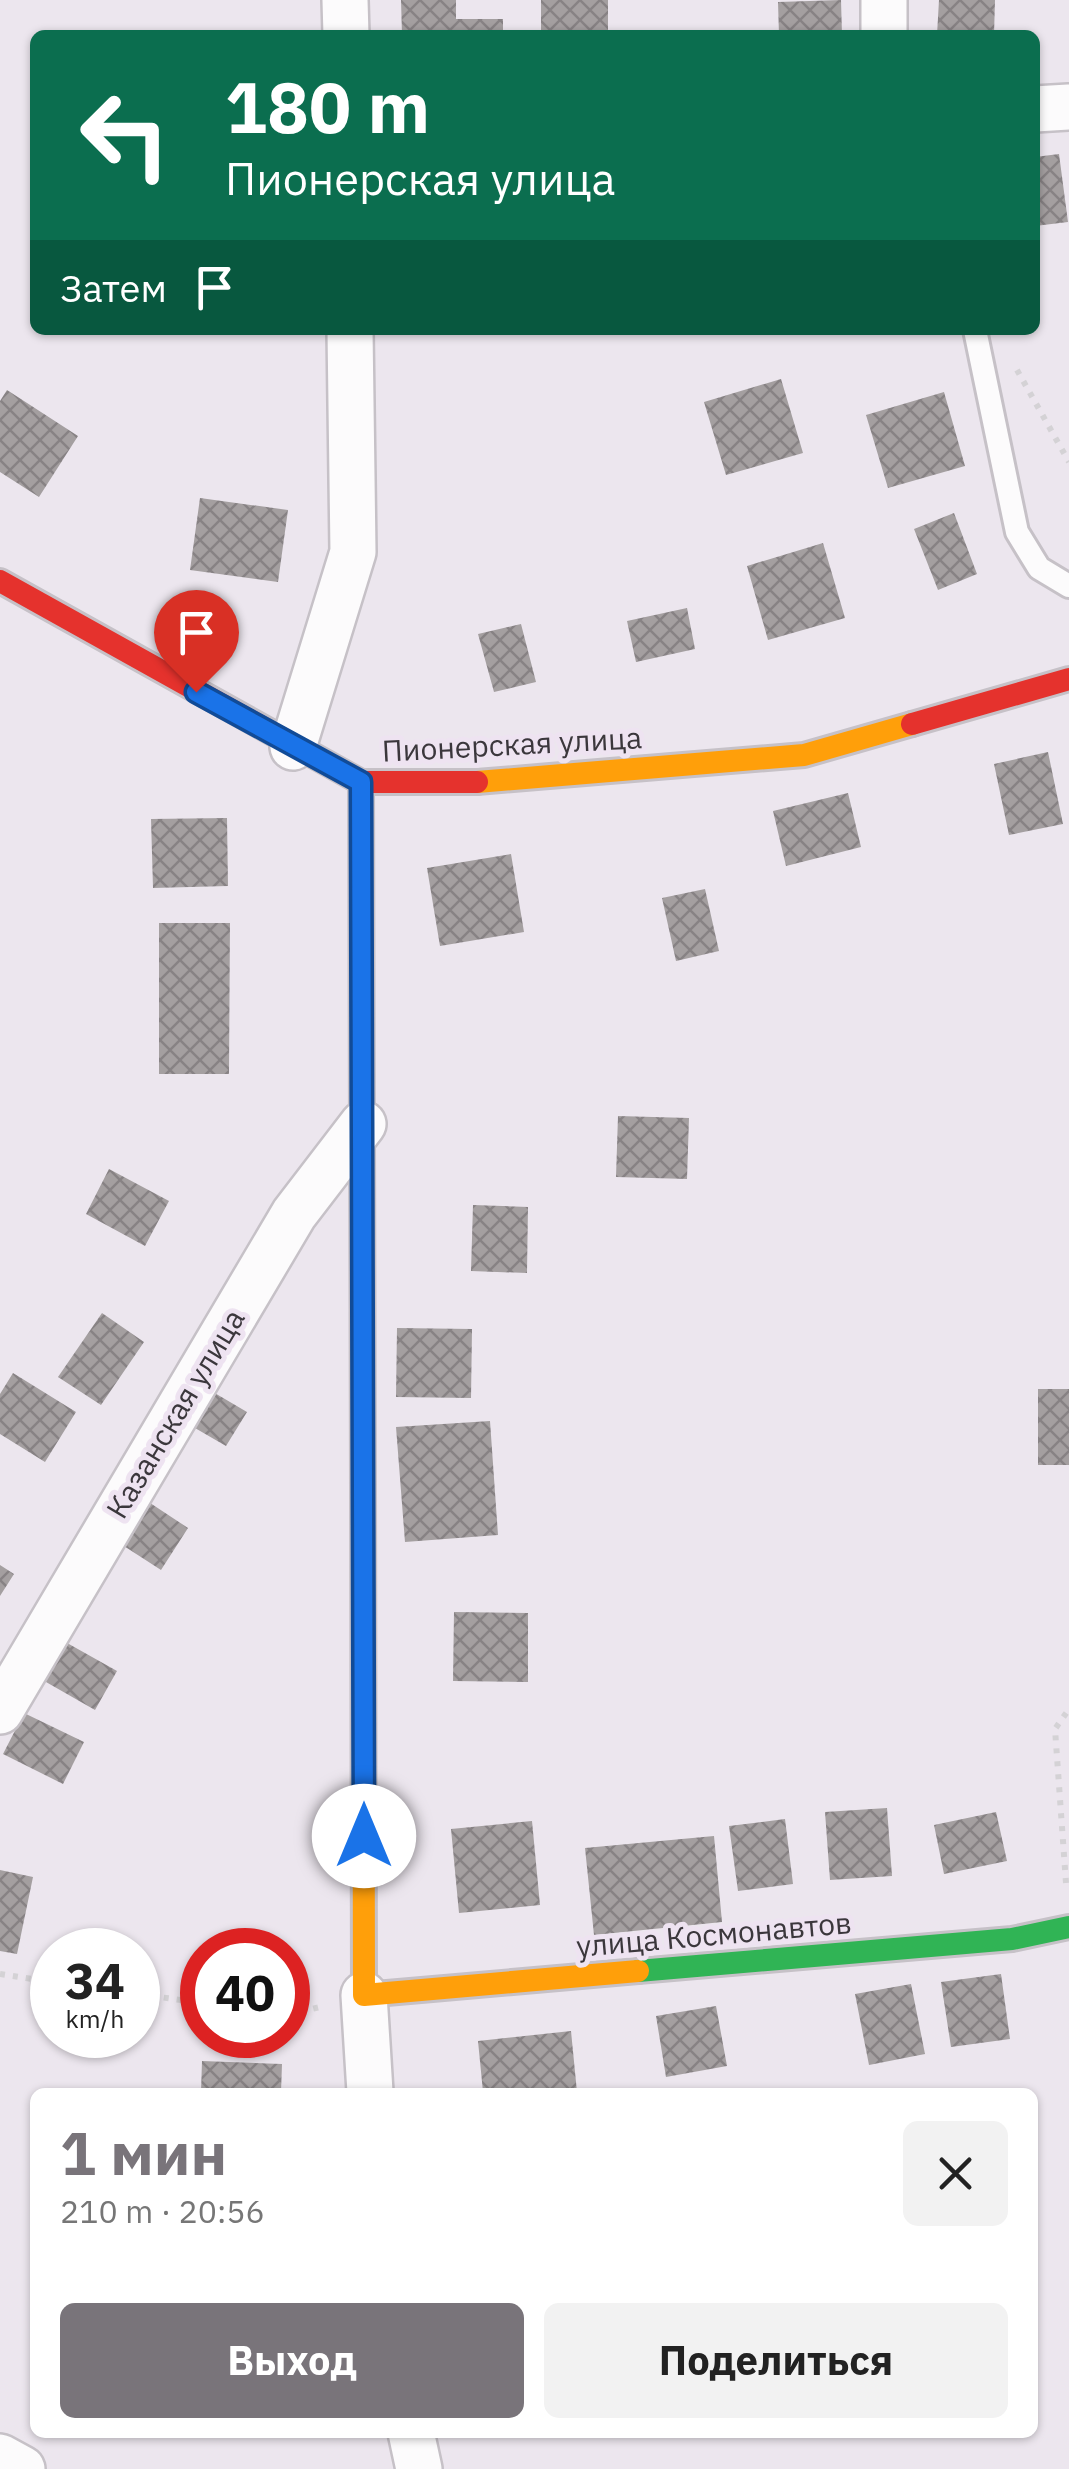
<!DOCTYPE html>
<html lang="ru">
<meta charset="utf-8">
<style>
:root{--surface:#fff;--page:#f2f2f2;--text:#222;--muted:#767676;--accent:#79747a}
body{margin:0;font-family:"IBM Plex Sans",sans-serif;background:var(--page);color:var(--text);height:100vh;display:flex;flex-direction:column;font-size:38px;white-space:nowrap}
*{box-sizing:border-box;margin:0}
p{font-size:32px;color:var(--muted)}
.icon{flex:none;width:55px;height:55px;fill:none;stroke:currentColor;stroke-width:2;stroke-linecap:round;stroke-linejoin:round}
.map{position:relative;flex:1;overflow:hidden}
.sheet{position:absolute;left:30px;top:2088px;width:1008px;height:350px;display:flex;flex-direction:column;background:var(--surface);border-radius:15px;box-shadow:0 2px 8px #0004}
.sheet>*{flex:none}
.hud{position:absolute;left:30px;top:30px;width:1010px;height:305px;border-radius:15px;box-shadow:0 2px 8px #0004;background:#0b6e4f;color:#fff;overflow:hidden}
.speed{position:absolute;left:30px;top:1928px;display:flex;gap:20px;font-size:50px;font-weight:700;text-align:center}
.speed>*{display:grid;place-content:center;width:130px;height:130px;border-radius:50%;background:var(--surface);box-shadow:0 2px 8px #0004;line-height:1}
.speed small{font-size:25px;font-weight:400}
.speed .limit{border:15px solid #d22;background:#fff;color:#111}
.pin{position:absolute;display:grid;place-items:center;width:85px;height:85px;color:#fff;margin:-102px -42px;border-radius:50% 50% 50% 0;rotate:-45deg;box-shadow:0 0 10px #0007}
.pin .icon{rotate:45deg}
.me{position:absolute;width:110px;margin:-55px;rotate:0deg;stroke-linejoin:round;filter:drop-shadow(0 0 8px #0008)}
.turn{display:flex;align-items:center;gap:35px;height:210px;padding:0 30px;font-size:45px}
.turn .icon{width:130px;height:130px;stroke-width:2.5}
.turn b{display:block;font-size:70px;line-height:85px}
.then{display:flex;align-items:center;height:95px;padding:0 30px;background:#0003;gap:20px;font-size:38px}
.round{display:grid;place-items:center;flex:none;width:105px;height:105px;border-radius:15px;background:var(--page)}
.head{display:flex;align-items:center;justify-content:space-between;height:170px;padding:0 30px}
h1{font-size:60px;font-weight:800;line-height:75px;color:var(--accent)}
.button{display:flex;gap:20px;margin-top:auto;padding:20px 30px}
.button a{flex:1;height:115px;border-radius:15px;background:var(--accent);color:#fff;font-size:40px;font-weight:800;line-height:115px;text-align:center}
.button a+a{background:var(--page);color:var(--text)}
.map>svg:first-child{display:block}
.building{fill:url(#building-cross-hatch)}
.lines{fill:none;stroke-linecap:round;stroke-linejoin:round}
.lane-casing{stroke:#c6c1c7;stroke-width:28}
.street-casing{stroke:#c6c1c7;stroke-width:50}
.fast-casing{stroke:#c6c1c7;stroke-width:28}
.slow-casing{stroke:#c6c1c7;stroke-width:28}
.jam-casing{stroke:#c6c1c7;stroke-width:28}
.path{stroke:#d4d2d5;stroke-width:6;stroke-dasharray:5 8;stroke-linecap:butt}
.lane{stroke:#fcfbfc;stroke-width:22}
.street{stroke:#fcfbfc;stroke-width:45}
.fast{stroke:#30b455;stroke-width:22}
.slow{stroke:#ff9f0a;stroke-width:22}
.jam{stroke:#e5322d;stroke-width:22}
.route-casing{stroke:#114b97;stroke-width:25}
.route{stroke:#1a73e8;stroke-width:18}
.labels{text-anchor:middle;stroke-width:10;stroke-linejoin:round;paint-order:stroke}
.street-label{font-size:30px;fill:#3b373c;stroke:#eee3f1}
</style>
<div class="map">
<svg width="1069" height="2469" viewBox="0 0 1069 2469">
<defs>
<pattern id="building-cross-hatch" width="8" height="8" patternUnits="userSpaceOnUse" patternTransform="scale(2.5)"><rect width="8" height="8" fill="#a49fa0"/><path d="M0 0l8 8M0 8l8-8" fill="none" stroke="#878284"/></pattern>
</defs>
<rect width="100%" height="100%" fill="#ece6ee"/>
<!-- building -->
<path class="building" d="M401 0H456V19H503V35H402Z
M541 0H608V35H541Z
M841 0 842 35H779L778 2Z
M939 0H995L994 35H937Z
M1059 154 1068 222 1035 226V157Z
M781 379 803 453 726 475 704 402Z
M7 390 78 436 39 497 0 472V401Z
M944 392 965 466 888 488 866 415Z
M200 498 288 510 278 582 190 570Z
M954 513 977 574 938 590 914 529Z
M823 543 845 618 768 640 747 566Z
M687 608 695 649 636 662 627 621Z
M521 624 536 682 494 692 478 634Z
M1048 752 1063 824 1009 835 994 764Z
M848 793 861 847 786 866 773 811Z
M227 818 228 886 153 888 151 819Z
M511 854 524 932 440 946 427 868Z
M705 889 719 951 676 961 662 898Z
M159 923H230L229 1074H159Z
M618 1116 689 1118 687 1179 616 1177Z
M109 1169 169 1201 145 1246 86 1214Z
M473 1205 528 1207 527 1273 471 1271Z
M102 1313 144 1342 101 1405 58 1377Z
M397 1328 472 1329 471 1398 396 1397Z
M13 1373 76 1412 45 1462 0 1434V1394Z
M196 1382 247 1412 226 1446 176 1417Z
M1038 1389H1069V1465H1038Z
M490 1421 498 1535 405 1542 396 1427Z
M138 1495 188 1528 161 1570 110 1537Z
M0 1565 14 1574 0 1596Z
M454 1612 528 1613V1682L453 1681Z
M60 1639 117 1671 95 1710 39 1678Z
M24 1713 84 1742 63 1784 3 1754Z
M887 1808 892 1876 830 1880 825 1812Z
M996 1812 1007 1861 944 1874 934 1825Z
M785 1819 793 1884 738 1891 729 1826Z
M532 1821 540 1905 459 1913 451 1829Z
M714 1836 722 1922 594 1935 585 1848Z
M0 1870 33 1877 17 1954 0 1951Z
M1001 1974 1010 2039 951 2047 941 1982Z
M911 1984 925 2054 869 2065 855 1994Z
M716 2006 727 2066 666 2077 656 2016Z
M571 2031 577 2092H483L478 2041Z
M202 2061 282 2064 281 2092H201Z"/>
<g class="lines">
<defs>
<path id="lane" d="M975 330 1017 532 1039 568 1069 586"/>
<path id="street" d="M345 0 346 35
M884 0V35
M1035 109 1069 107
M293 747 353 552 350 330
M0 1711 294 1214 363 1124
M364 1995 370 2092
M411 2432 419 2469
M0 2457 22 2469"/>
<path id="fast" d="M361 782 363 1487
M638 1971 1012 1939 1069 1927"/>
<path id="slow" d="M477 782 804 755 912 724
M363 1487 364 1995 638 1971"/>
<path id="jam" d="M0 581 361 782H477
M912 724 1069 679"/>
</defs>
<!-- lane casing -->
<use href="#lane" class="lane-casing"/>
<!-- street casing -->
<use href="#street" class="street-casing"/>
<!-- fast casing -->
<use href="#fast" class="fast-casing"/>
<!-- slow casing -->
<use href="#slow" class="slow-casing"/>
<!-- jam casing -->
<use href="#jam" class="jam-casing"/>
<!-- path -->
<path class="path" d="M1017 370 1069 462
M1066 1883 1055 1729 1069 1709
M0 1974 52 1982
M138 1994 202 2003
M288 2015 320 2007"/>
<!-- lane -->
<use href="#lane" class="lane"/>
<!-- street -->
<use href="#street" class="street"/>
<!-- fast -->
<use href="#fast" class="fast"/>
<!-- slow -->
<use href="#slow" class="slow"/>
<!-- jam -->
<use href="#jam" class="jam"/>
</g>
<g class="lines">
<defs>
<path id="route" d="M196 692 361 782 364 1836"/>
</defs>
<!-- route casing -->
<use href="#route" class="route-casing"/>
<!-- route -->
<use href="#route" class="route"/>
</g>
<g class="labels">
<!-- street labels -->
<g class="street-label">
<text transform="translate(512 745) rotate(-3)" y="10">Пионерская улица</text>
<text transform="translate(176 1414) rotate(-59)" y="10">Казанская улица</text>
<text transform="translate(714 1935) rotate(-5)" y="10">улица Космонавтов</text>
</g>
</g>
</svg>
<div class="speed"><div>34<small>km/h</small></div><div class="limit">40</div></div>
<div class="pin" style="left:196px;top:692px;background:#d93025"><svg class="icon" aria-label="arrive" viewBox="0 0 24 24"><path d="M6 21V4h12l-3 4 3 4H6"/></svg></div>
<svg class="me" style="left:364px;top:1836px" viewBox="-20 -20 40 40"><circle r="19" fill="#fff"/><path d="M0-13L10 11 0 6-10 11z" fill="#1a73e8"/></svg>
<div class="hud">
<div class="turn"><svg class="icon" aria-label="left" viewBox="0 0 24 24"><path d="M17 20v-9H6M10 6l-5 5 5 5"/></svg><div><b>180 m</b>Пионерская улица</div></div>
<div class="then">Затем<svg class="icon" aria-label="arrive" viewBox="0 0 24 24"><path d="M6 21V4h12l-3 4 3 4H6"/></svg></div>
</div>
<section class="sheet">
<div class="head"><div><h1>1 мин</h1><p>210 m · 20:56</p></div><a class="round"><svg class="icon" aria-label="close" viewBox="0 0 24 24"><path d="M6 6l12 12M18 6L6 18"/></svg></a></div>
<div class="button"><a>Выход</a><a>Поделиться</a></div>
</section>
</div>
